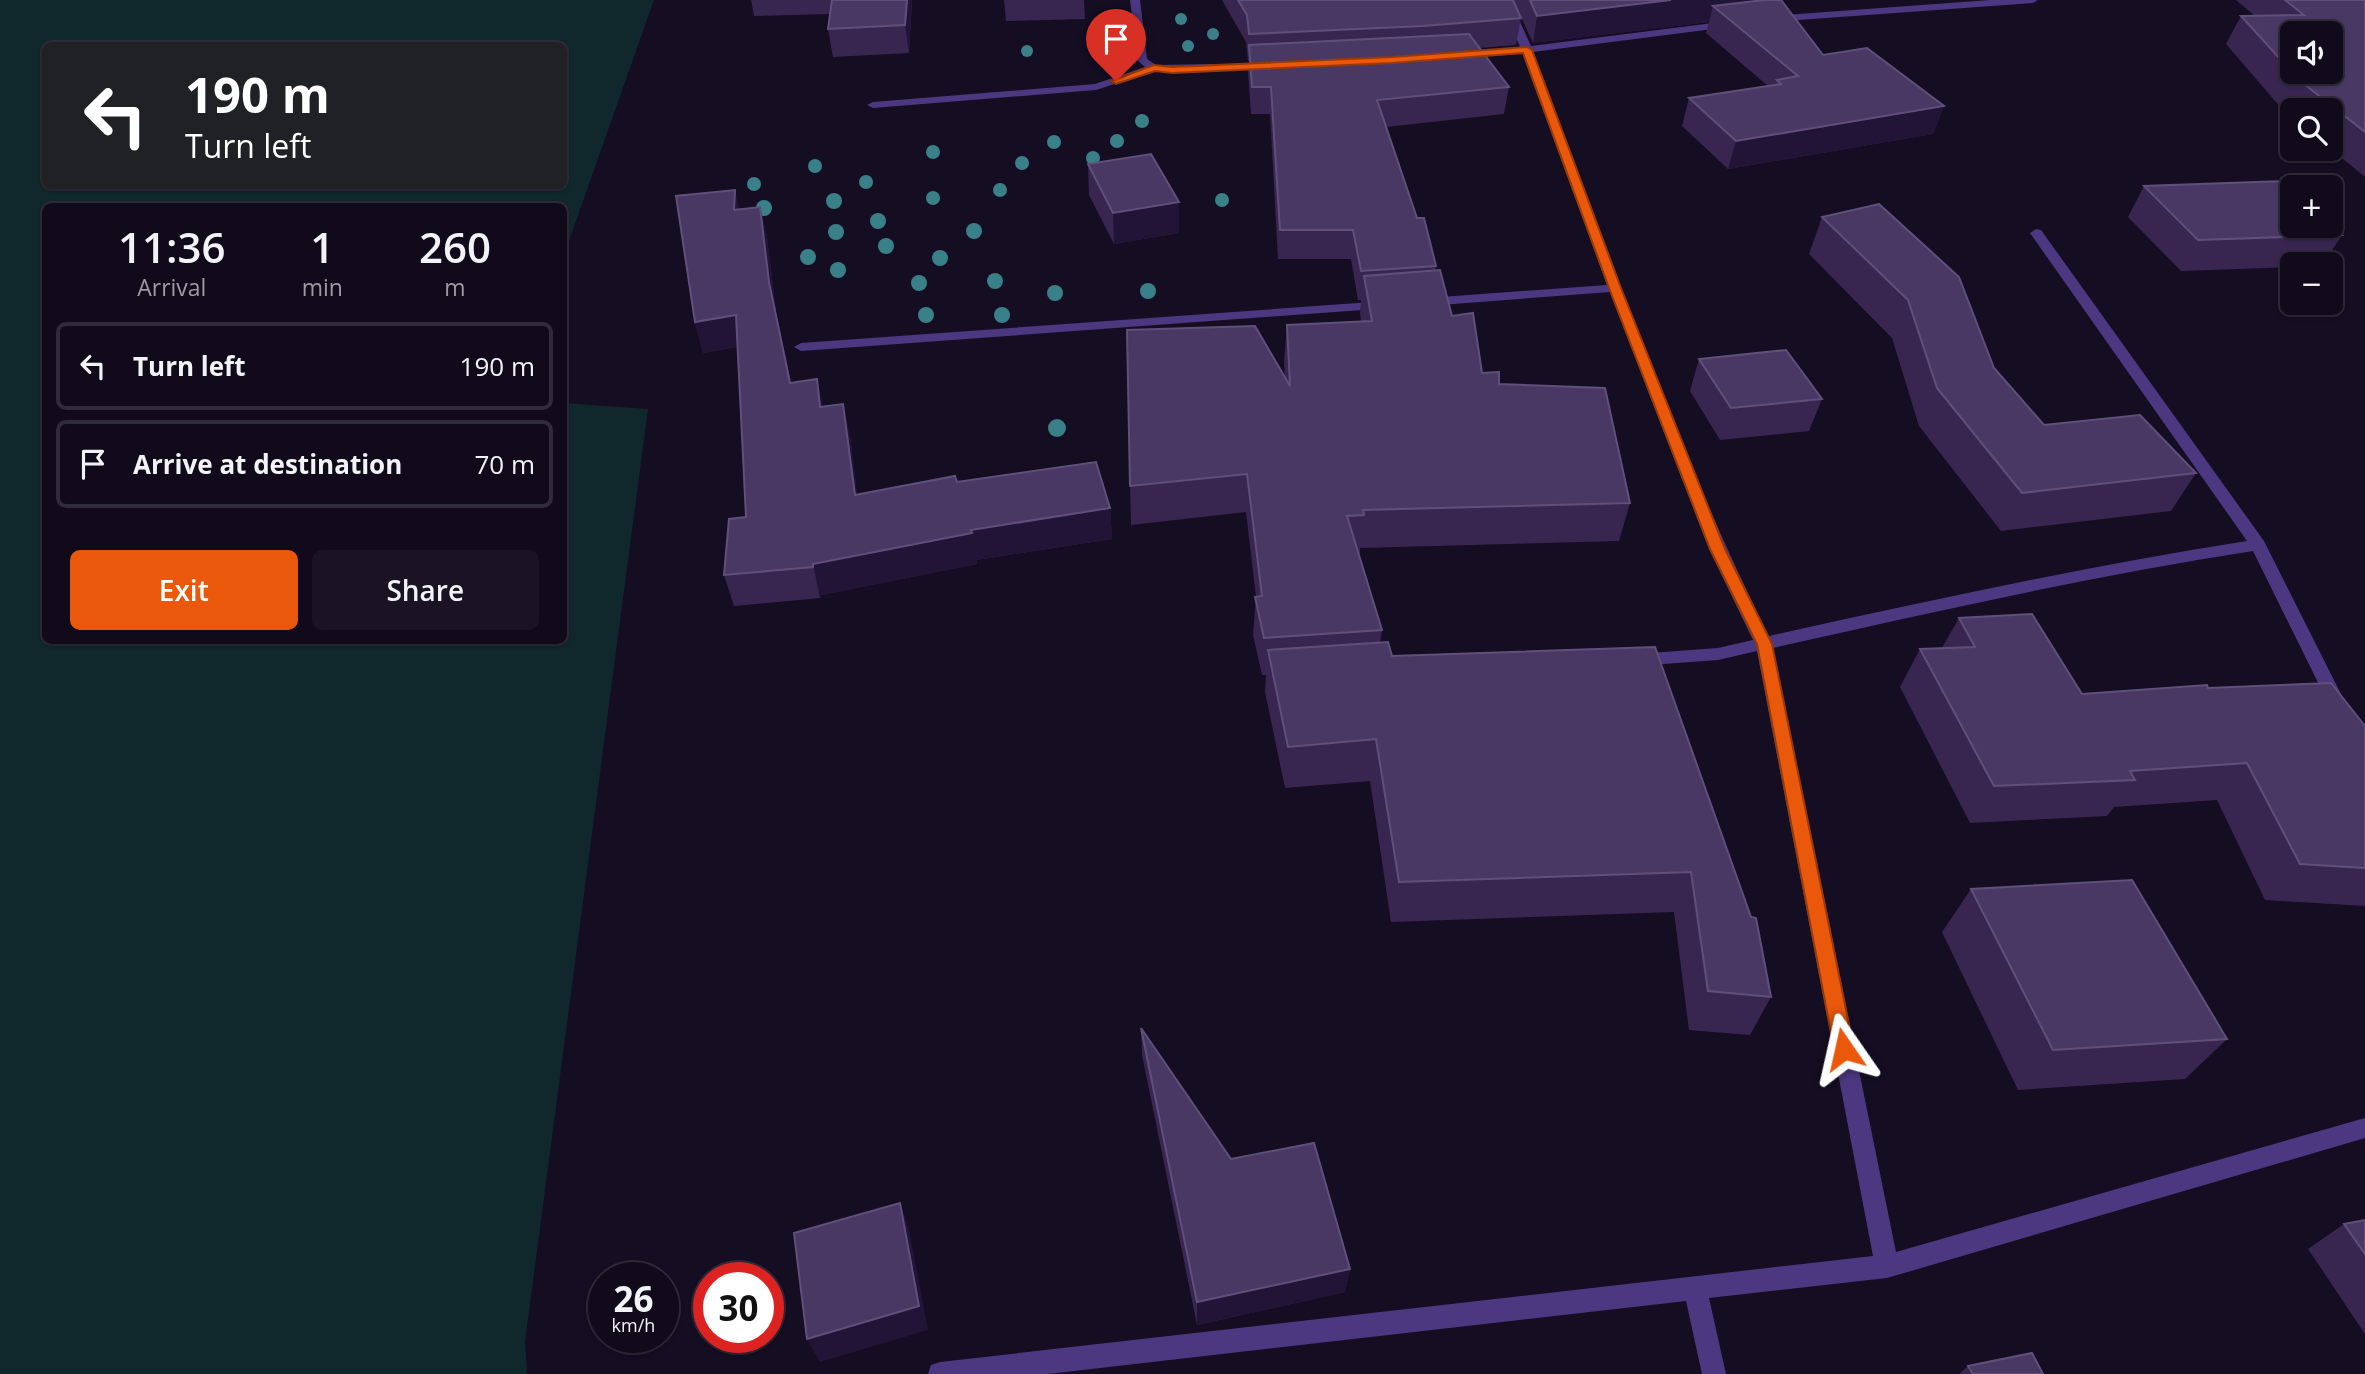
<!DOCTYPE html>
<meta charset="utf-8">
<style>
:root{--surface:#100a1a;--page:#191323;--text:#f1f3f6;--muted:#9c9aa2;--line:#302b39;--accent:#ea580c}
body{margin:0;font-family:"Open Sans",sans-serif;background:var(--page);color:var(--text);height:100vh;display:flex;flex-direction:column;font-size:26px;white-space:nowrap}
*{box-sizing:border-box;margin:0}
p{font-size:23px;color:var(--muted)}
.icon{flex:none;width:38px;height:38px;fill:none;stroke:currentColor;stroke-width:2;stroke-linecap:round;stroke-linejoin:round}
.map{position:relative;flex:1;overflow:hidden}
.drawer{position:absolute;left:42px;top:203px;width:525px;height:441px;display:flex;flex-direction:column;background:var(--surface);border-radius:10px;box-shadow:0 2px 5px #0004,0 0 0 2px var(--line)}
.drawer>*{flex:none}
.hud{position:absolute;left:42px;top:42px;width:525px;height:147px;border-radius:10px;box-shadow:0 2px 5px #0004,0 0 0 2px var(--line);background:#202124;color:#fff;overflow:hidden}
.buttons{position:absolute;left:2280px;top:21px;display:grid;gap:14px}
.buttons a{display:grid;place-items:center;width:63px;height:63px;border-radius:10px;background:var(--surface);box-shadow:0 2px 5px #0004,0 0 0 2px var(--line);font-size:35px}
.speed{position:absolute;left:588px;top:1262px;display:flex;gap:14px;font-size:35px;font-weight:700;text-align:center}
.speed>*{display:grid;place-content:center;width:91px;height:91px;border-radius:50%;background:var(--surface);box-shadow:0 2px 5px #0004,0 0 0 2px var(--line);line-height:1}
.speed small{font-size:18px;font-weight:400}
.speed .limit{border:10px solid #d22;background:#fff;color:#111}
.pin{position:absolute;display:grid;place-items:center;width:60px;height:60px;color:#fff;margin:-72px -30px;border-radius:50% 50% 50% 0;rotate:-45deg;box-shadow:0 0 7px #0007}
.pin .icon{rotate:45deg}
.me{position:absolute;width:77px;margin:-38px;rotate:349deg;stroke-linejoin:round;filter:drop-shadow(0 0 5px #0008)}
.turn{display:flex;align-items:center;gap:24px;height:147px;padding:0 28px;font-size:32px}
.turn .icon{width:91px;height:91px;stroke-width:2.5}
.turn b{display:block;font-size:49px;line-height:60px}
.eta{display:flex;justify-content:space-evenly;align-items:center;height:119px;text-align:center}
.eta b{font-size:42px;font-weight:600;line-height:49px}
.primary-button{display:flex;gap:14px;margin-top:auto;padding:14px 28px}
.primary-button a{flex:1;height:80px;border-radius:10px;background:var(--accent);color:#fff;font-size:28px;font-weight:600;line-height:80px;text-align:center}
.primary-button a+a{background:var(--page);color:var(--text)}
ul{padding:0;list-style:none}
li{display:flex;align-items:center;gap:21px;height:88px;margin:0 14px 10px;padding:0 14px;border:4px solid var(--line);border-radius:10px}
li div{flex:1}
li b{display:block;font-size:26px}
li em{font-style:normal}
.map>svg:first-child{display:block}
.green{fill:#10272c;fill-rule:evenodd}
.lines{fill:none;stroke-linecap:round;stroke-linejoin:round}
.minor{fill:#4b3881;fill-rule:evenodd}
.tree{fill:#3a8088}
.wall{fill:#382650}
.shaded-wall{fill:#221436}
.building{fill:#493863;stroke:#614f7b;stroke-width:2;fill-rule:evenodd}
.route{fill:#ea580c;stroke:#983908;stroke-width:2}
</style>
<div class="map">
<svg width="2365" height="1374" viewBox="0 0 2365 1374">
<rect width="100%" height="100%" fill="#150d22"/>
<!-- green -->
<path class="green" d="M0 0H654L564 255V206H46V640H564V403L648 409 525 1342 527 1374H0ZM46 46H564V186H46Z"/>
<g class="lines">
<!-- minor -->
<path class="minor" d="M1130 0H1140L1147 59 1156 65 1270 63 1275 66 1270 69 1155 71 1096 90 873 108 867 105 873 102 1095 84 1145 67 1137 60Z
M1500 0H1510L1531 46 1729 21 1734 24 1729 27 1533 52C1607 248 1675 449 1769 636 1928 601 2086 566 2247 541L2030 233 2036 229 2041 230 2264 541 2346 704 2343 709H2331L2253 551C2092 576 1933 612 1773 648L1896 1252 2365 1118V1138L1887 1278 1709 1298 1726 1374H1702L1686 1301 1048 1374H928L931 1365 940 1362 1873 1256 1757 651 1718 660 1636 666 1630 664 1627 660 1630 656 1636 654 1718 648 1753 640 1709 549 1610 292 1427 306 1420 302 1427 298 1607 285 1523 54 1462 58 1457 55 1462 52 1520 47Z
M1990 0H2038L2033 3 1771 22 1766 19 1771 16Z
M1385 301 1390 302V308L801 351 794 347 801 343Z"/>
</g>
<!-- trees -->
<g class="tree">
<circle cx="1181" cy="19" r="6"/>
<circle cx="1213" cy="34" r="6"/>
<circle cx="1188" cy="46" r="6"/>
<circle cx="1027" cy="51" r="6"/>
<circle cx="1142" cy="121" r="7"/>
<circle cx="1117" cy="141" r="7"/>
<circle cx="1054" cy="142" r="7"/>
<circle cx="933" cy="152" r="7"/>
<circle cx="1093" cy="158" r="7"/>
<circle cx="1022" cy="163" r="7"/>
<circle cx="815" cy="166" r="7"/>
<circle cx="866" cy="182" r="7"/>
<circle cx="754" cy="184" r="7"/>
<circle cx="1000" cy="190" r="7"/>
<circle cx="933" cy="198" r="7"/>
<circle cx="1222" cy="200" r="7"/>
<circle cx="834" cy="201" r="8"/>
<circle cx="764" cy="208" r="8"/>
<circle cx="878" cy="221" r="8"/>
<circle cx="974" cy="231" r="8"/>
<circle cx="836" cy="232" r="8"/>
<circle cx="886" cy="246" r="8"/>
<circle cx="808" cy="257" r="8"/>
<circle cx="940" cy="258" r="8"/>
<circle cx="838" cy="270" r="8"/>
<circle cx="995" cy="281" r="8"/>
<circle cx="919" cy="283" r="8"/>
<circle cx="1148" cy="291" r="8"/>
<circle cx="1055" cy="293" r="8"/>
<circle cx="926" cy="315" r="8"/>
<circle cx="1002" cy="315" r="8"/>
<circle cx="1057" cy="428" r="9"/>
</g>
<!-- wall -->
<path class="wall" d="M751 0H912L909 53 833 57 828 29 830 14 754 16Z
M1004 0H1084L1085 19 1006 21Z
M1222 0H1781L1823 55 1944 106 1933 134 1728 169 1682 126 1689 98 1768 86 1706 33 1709 22 1533 43 1515 4 1521 18 1516 45 1479 48 1509 87 1504 114 1386 127 1417 218 1436 266 1435 271 1452 316 1482 373 1499 384 1630 503 1619 541 1360 548V553H1359L1382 630 1380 643 1392 656 1655 647 1771 997 1750 1035 1689 1030 1674 912 1391 922 1370 781 1285 788 1265 692 1266 675H1262L1253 635 1256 597 1246 512 1131 525 1130 486 1285 377 1284 362 1287 325 1361 322 1360 313 1361 300H1358L1351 259H1278L1270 114H1251L1248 72 1249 61H1248L1246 42Z
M2236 0H2365V177L2331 149V110H2292V117L2282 109 2226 44 2241 16H2255Z
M1088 164 1179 233 1114 244 1089 195Z
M2144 186 2342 235 2323 264H2292V267L2181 271 2128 217Z
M760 207 767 237 776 312 791 382 823 407 850 435 857 494 957 482 1110 508 1112 539 976 560 977 564 821 595 820 598 734 606 724 575 746 517 737 347 703 353 695 322 739 210Z
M1822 217 1994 368 2044 425 2196 473 2171 511 2001 531 1919 426 1892 338 1809 254Z
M1699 359 1822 399 1809 431 1720 440 1690 391Z
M1959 618 2082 694 2208 688 2365 726V906L2265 900 2217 800 2114 807 2107 816 1970 823 1900 687 1920 649 1942 648Z
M1971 889 2227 1039 2185 1079 2018 1090 1942 932Z
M1141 1028 1231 1159 1350 1269 1345 1292 1197 1325 1142 1055Z
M2365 1220V1334L2308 1249 2344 1224Z
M1968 1366 2043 1374H1959Z"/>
<!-- shaded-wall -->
<path class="shaded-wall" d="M907 0H912L909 53 905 25Z
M1671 0H1768L1713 6 1709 22 1533 43 1537 16Z
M1944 106 1933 134 1728 169 1736 141Z
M735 190 742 220 734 210Z
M1179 202V233L1114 244 1113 213Z
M760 207 767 237 776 312 798 413 769 282Z
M736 315 743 346 703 353 695 322Z
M817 379 824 410 820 407Z
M843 404 850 435 861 526 855 495Z
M1110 508 1112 539 976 560 977 564 821 595 820 598 813 564 971 530Z
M900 1203 909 1228 928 1330 820 1362 807 1339Z
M1350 1269 1345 1292 1197 1325V1302Z"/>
<!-- building -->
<path class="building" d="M832 0H907L905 25 828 29Z
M1238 0H1513L1521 18 1423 26 1249 34 1247 15Z
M1530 0H1671L1537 16Z
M1764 0H1781L1823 55 1867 48 1944 106 1736 141 1689 98 1781 84 1777 80 1798 76 1713 6Z
M2285 0H2365V132L2299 80 2241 16 2304 15ZM2292 33H2331V72H2292Z
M1469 34 1509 87 1377 100 1417 218H1424L1436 266 1361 271 1353 230H1280L1271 87H1252L1249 45Z
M1151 154 1179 202 1113 213 1088 164Z
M2285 181 2292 188V226H2331V224L2342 235 2198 240 2144 186Z
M735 190 734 210 760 207 769 282 790 383 817 379 820 407 843 404 855 495 955 476 957 482 1096 462 1110 508 971 530 972 533 813 564V567L724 575 729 519 746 517 736 315 695 322 676 196Z
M1879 204 1959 277 1994 368 2044 425 2140 415 2196 473 2022 493 1937 388 1908 300 1822 217Z
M1440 270 1452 316 1473 313 1482 373 1499 372V384L1605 388 1630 503 1363 510 1364 515 1347 516 1382 630 1264 638 1255 597 1262 596 1247 474 1130 486 1127 330 1255 326 1290 386 1287 325 1372 321 1364 276Z
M1786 350 1822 399 1731 408 1699 359Z
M2032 614 2082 694 2207 685 2208 688 2331 683 2365 726V868L2300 864 2247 763 2130 771 2135 780 1994 786 1920 649 1975 647 1959 618Z
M1388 642 1392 656 1655 647 1751 917 1756 918 1771 997 1708 991 1691 872 1399 882 1376 739 1288 747 1268 650Z
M2132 880 2227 1039 2053 1050 1971 889Z
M1141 1028 1231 1159 1314 1143 1350 1269 1197 1302Z
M900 1203 919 1306 807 1339 794 1233Z
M2365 1220V1254L2344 1224Z
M2032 1353 2043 1374H1973L1968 1366Z"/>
<!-- route -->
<path class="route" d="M1527 47 1532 50 1621 288 1725 549 1772 644 1854 1049 1851 1056 1844 1058 1837 1056 1834 1049 1757 644 1710 549 1609 288 1523 53 1392 63 1172 73 1155 71 1116 84 1111 81 1154 65 1172 67 1392 57Z"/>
</svg>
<div class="buttons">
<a><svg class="icon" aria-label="sound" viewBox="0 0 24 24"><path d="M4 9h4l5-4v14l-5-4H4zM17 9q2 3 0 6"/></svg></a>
<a><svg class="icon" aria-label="search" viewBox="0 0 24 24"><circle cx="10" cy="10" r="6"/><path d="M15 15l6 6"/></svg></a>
<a>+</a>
<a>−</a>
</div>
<div class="speed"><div>26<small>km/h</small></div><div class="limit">30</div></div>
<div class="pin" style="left:1116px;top:81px;background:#d93025"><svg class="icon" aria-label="arrive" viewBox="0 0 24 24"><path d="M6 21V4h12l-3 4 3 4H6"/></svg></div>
<svg class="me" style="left:1844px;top:1049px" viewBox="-20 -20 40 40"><path d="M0-17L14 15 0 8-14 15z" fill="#ea580c" stroke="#fff" stroke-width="4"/></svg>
<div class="hud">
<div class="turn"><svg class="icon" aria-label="left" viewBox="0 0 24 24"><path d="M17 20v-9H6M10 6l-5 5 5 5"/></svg><div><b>190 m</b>Turn left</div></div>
</div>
<section class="drawer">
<div class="eta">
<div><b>11:36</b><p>Arrival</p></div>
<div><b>1</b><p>min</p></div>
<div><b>260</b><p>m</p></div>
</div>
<ul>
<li><svg class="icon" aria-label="left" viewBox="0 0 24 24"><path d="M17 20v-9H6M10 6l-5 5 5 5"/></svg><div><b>Turn left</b></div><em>190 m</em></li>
<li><svg class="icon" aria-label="arrive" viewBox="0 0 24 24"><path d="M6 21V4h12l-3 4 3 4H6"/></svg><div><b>Arrive at destination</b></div><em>70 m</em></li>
</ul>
<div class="primary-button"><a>Exit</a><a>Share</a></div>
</section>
</div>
